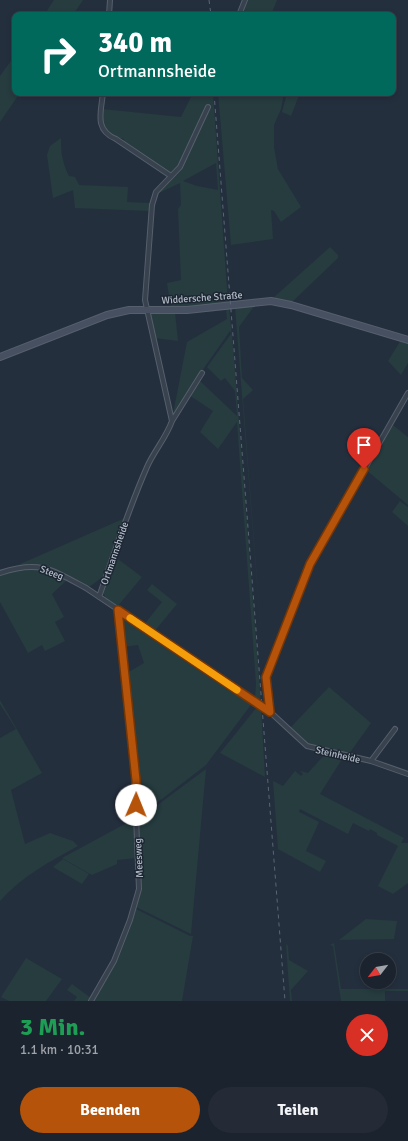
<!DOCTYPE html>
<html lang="de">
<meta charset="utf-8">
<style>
:root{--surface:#1b232e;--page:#242b36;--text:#f1f3f6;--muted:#a0a4aa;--line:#39404a;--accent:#b45309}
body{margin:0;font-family:Signika,sans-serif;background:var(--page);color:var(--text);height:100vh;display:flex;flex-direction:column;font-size:15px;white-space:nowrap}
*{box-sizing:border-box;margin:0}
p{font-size:13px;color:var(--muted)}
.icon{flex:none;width:22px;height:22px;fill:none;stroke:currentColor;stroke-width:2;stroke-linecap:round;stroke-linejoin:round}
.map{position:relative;height:1001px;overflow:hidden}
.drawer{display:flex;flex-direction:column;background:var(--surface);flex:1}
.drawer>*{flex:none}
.hud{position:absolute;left:12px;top:12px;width:384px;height:84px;border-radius:8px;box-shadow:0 2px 6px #0003,0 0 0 1px var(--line);background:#00695c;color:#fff;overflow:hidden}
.needle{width:26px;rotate:239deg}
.fabs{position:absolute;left:360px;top:953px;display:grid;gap:8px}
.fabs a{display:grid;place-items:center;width:36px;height:36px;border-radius:50%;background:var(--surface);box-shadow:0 2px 6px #0003,0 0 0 1px var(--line);font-size:20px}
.pin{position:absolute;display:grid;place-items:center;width:34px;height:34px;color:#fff;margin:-41px -17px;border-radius:50% 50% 50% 0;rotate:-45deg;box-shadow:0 0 4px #0007}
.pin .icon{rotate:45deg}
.me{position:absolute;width:44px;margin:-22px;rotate:1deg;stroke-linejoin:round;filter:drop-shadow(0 0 3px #0008)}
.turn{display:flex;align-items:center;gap:14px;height:84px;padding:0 20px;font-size:18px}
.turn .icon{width:52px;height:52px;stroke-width:2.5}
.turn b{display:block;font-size:28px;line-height:34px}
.round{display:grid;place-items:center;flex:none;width:42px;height:42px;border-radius:21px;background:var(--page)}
.summary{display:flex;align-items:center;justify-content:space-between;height:68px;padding:0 20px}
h1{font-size:24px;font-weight:700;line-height:30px;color:#1e9e55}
.cta{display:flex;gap:8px;margin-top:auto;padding:8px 20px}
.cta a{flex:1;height:46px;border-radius:24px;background:var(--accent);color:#fff;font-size:16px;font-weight:700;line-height:46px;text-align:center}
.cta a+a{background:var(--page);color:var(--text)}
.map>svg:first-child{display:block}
.green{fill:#263c3f;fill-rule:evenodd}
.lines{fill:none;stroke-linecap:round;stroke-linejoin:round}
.street-casing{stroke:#565f6c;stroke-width:6}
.secondary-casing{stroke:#565f6c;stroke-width:8}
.street{stroke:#38414e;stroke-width:4}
.secondary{stroke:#465061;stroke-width:6}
.rail{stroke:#5a6575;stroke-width:1;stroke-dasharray:4 4;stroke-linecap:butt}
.route-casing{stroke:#753606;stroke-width:10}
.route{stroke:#b45309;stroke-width:7}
.slow{stroke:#f59e0b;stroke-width:7}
.labels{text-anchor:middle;stroke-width:3;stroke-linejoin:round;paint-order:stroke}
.street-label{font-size:10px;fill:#b4bcc9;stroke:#1d2633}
</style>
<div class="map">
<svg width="408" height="1001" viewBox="0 0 408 1001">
<rect width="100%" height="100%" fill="#242f3e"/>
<!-- green -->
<path class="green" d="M54 0H83L73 15H44Z
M248 0H277L271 15H241Z
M15 55V93H20L0 122V76Z
M193 93H213L228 303 171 309 167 283 181 280 178 209 181 205 180 183 157 194 177 174 185 162 210 107 207 105 181 162 172 174 124 143V139C108 135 101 127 102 109L181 117ZM216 163 218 190 197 186 183 181Z
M218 93H284L281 109 274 125V147L278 169 301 207 281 222 274 211 271 210 273 239 231 245Z
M287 93H300L291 116 282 112Z
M61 138C61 153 62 162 69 176L75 177 79 185 128 187 127 202 150 203V211L75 208 73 190 53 198 47 155 50 146Z
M330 247 338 255V258L290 304 272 299Z
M255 305 239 327 242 378 253 390 243 399 265 683 235 307Z
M226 308H229L233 346 261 704 255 699 256 684 237 422 218 449 200 432 213 411 189 395 199 380 237 416 235 391 225 378 221 381 207 367 231 334 230 331 197 378 172 419 187 342 227 319Z
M175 312 178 341 155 338 150 317 152 313Z
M401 340 408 342V363L401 375 388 361Z
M390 425 392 427 393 425 408 437V505L365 469Z
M400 501 408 507V526L392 512Z
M125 518 105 575 88 588C65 576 45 563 18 565Z
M114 556 142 577 117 607 106 599 103 592Z
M18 568H42L68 579 52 594 64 617 55 622 65 641 45 651 42 645 28 653 0 602V574Z
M152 584 177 604 153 633 143 626 162 602 147 590Z
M120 615H124L253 702 206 765 162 799 137 814 127 673 144 663 138 645 123 647Z
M329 687 371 723 349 754 308 745 290 728Z
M0 700 42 773 11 790 25 844 50 833 73 841 78 846C49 862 21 877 0 901V738L16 729 0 704Z
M257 704 261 707 265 777 220 753 257 707Z
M327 752 344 756 320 794 404 838 401 843H408V883L393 894 378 886 398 846 377 835V833L370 829 369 831 353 823 348 834 300 809 299 812 319 822 306 851 326 861 320 872 278 849 273 781 283 786 295 771 301 776 303 774 300 771 308 773Z
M206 769 191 934 136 907C145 878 139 846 137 817L148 812Z
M134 819 137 858 117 860V864L92 875 62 858Z
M63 859 89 874 82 884 53 867Z
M136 909 190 936H193L182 1001H93L116 962Z
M366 919 397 921 394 939 339 940Z
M334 943 341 989H408V991H385V1001H341L333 946 330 945Z
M286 944 288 946 289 960 308 971 291 990 292 1001H290Z
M26 958 62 979 46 1001H9L1 997Z
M72 984 91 998 89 1001H74L77 997 67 990Z"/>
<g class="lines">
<defs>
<path id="street" d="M109 15 110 0
M239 15 245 0
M103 93C101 112 94 130 116 139L171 176
M172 421 202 373
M0 573C39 560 51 569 86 588L268 710 307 746 371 761 408 774
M99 597C114 554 128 510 147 467 154 451 166 438 172 421L145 300 152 205 156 192 180 167 208 107
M270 712 266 677 310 564 408 393
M371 761 395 729
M91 1001 114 961 130 920 139 889 136 817V781L118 609"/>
<path id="secondary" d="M0 357 107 315 129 310H187L271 301 291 305 408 340"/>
</defs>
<!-- street casing -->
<use href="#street" class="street-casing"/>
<!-- secondary casing -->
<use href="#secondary" class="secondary-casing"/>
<!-- street -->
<use href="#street" class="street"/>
<!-- secondary -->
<use href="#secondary" class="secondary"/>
<!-- rail -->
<path class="rail" d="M209 0 211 15
M214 93 285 1001"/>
</g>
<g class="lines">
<defs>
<path id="route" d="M136 805V780L118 610 270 712 266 677 310 564 364 469"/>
</defs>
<!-- route casing -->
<use href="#route" class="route-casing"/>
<!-- route -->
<use href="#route" class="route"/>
<!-- slow -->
<path class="slow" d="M130 618 237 690"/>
</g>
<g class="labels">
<!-- street labels -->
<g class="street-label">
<text transform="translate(202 297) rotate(-4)" y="4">Widdersche Straße</text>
<text transform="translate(114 553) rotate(-71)" y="4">Ortmannsheide</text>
<text transform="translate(52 572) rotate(20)" y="4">Steeg</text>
<text transform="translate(338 754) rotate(13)" y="4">Steinheide</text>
<text transform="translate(138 858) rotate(-93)" y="4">Meesweg</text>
</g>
</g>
</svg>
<div class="fabs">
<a><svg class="needle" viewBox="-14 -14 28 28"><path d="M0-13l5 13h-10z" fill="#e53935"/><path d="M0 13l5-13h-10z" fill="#a0a4aa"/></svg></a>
</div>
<div class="pin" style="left:364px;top:469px;background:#d93025"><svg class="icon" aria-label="arrive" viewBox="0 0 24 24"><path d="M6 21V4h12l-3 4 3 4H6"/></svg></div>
<svg class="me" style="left:136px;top:805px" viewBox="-20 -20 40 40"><circle r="19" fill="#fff"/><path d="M0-13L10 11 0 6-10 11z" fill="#b45309"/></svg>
<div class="hud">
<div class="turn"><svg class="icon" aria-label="right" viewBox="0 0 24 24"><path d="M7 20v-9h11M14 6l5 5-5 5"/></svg><div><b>340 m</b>Ortmannsheide</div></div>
</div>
</div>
<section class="drawer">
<div class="summary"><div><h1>3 Min.</h1><p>1.1 km · 10:31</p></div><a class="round" style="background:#d93025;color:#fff"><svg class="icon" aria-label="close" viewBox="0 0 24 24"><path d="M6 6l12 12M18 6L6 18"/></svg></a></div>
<div class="cta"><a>Beenden</a><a>Teilen</a></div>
</section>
